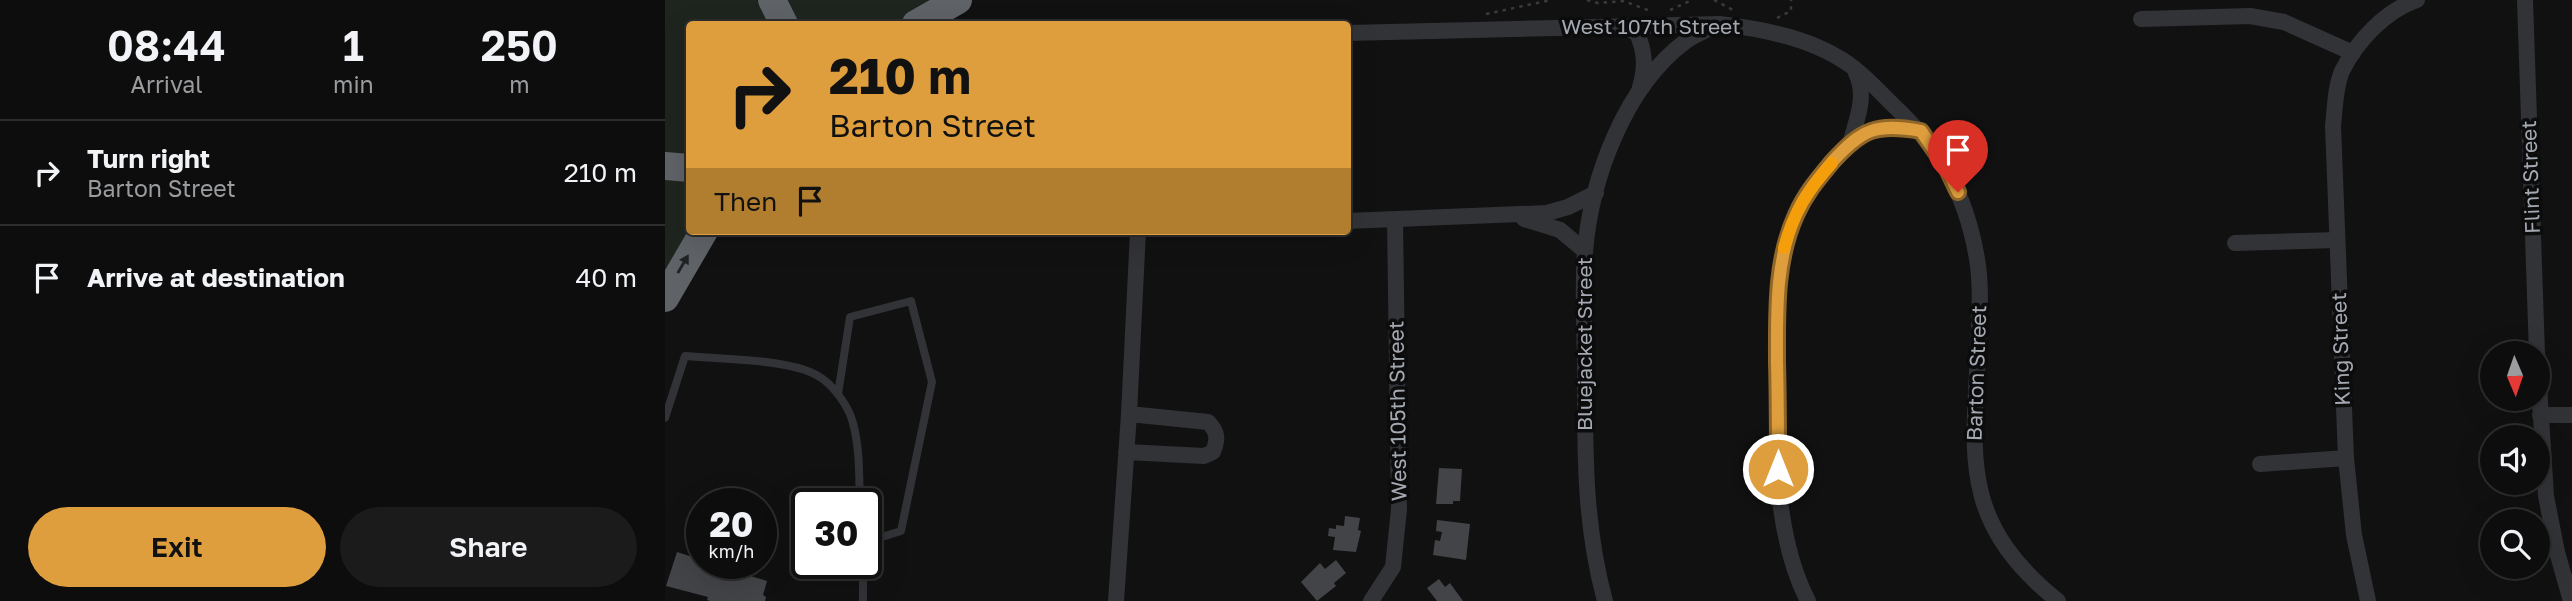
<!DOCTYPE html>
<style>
:root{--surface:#0d0d0e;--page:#1b1b1c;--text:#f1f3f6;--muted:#9a9c9e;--line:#2d2d2e;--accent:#de9e3d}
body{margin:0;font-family:"Golos Text",sans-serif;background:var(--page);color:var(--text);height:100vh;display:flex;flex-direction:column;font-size:26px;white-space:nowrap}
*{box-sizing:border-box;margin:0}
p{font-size:23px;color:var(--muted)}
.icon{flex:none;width:38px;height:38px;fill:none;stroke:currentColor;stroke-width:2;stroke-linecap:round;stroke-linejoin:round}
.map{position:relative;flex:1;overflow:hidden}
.drawer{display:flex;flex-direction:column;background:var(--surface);width:665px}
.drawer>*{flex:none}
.banner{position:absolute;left:21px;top:21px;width:665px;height:214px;border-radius:7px;box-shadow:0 7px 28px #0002,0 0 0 2px var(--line);background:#de9e3d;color:#111;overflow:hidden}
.needle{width:46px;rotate:178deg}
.fabs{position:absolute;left:1815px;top:341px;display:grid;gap:14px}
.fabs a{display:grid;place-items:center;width:70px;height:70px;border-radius:50%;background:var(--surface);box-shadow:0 7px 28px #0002,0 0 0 2px var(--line);font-size:35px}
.speed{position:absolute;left:21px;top:488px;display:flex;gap:14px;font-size:35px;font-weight:700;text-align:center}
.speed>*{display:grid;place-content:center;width:91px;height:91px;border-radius:50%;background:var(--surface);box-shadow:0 7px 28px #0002,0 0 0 2px var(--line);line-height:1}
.speed small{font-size:18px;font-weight:400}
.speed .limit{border:4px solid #111;border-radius:10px;background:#fff;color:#111}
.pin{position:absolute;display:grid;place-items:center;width:60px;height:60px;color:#fff;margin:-72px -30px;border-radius:50% 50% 50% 0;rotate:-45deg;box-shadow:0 0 7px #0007}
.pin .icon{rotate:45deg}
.me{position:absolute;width:77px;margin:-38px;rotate:0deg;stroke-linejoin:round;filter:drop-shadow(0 0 5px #0008)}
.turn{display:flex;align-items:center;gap:24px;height:147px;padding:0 28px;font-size:32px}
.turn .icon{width:91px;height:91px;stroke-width:2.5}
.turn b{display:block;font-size:49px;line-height:60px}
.then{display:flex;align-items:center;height:66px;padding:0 28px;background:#0003;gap:14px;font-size:26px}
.eta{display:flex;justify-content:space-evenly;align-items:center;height:119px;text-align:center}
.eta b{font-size:42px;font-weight:600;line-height:49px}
.button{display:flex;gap:14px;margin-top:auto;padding:14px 28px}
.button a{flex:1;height:80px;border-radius:42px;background:var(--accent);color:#111;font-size:28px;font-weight:600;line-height:80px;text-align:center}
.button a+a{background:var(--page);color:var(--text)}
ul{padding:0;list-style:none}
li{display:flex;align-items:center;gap:21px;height:105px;padding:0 28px;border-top:2px solid var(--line)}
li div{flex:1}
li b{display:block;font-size:26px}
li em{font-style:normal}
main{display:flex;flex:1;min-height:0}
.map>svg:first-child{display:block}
.green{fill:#1e241e}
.building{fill:#434447}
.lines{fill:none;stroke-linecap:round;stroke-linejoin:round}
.path{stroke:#383a3e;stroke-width:2.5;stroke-dasharray:3.5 5;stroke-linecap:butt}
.lane{stroke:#323337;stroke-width:8}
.street{stroke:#323337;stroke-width:16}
.highway{stroke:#5f6267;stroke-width:28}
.oneway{fill:#212224}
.route-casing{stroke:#906728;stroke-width:18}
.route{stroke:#de9e3d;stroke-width:12}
.slow{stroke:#f59e0b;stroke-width:12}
.labels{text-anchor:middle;stroke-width:7;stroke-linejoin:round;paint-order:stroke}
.street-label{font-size:21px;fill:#a4a9b1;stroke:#0c0c0d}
</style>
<main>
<section class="drawer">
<div class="eta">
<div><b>08:44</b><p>Arrival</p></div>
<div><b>1</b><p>min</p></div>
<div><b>250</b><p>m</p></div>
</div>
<ul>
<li><svg class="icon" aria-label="right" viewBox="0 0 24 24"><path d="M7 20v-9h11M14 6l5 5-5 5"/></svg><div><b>Turn right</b><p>Barton Street</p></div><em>210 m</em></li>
<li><svg class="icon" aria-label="arrive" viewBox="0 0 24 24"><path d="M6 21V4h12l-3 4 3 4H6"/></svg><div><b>Arrive at destination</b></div><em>40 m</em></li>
</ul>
<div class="button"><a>Exit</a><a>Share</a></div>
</section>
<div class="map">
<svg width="1907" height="601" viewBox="0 0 1907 601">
<rect width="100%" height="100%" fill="#111112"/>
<!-- green -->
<path class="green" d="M0 0H92L108 24H24V156L0 155Z
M119 0H275L234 24H130Z
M0 173 24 174V231L0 283Z"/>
<!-- building -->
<path class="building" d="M774 468 797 469 795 501H788V504H771Z
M680 516 695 518 693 530 696 531 691 552 668 550 670 537 663 536 664 528 671 529V525L679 526Z
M772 520 805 524 801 560 768 555 770 540 775 541 777 532 771 531Z
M12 552 37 560V564L54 569 55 567 102 581 98 595 101 597 100 601H45L42 600 43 597 1 586Z
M671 560 681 573 669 583 671 586 652 601 636 582 655 563 660 569Z
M774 579 780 587 785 583 798 601H772L762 588Z"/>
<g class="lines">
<!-- path -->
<path class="path" d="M922 0 933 3 959 1 985 11
M1049 0 1068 10
M1005 10 1027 0
M821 14 886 0
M1112 18 1126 11V0
M583 24H590
M611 24 671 22"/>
<!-- lane -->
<path class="lane" d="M173 394 185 317 246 301 267 382 236 531 201 542
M0 418 20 356C54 359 126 359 153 376 168 384 184 407 188 423 195 449 194 477 195 504
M198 564V601"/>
<!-- street -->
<path class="street" d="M1860 0 1872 354
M1476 19 1585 16 1619 22 1688 53
M957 26 972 33C980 52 981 67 975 87
M682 33 1054 24C1100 29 1151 39 1189 68 1203 79 1215 92 1227 104 1275 149 1301 193 1312 259 1316 281 1315 305 1314 327 1311 446 1287 516 1393 601
M1186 141C1192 117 1202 97 1191 73
M859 219 895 230 920 251
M682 221 882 213 903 207 931 193
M1570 243 1672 240
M1872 354 1881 496 1892 552 1906 601
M1875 415H1907
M461 452 539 456 548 452C553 439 553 432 543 422L464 414
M1595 464 1681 458
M451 601 464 414 473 231
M706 601 728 567 734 509 730 220
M940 601C919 524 920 452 920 374 920 334 917 292 920 252 926 178 960 86 1021 41 1029 35 1040 31 1049 26
M1143 601C1127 570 1119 534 1115 500 1112 459 1113 418 1112 377 1112 323 1108 265 1131 214 1140 194 1153 179 1168 162 1197 129 1212 123 1256 131
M1703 601 1689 535 1681 458 1668 126C1670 108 1670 88 1677 71 1692 41 1720 11 1752 0"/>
<!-- highway -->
<path class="highway" d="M107 0 119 24
M251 24 293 0
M0 166 24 168
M0 298 39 231"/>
</g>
<!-- one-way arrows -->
<defs><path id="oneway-solid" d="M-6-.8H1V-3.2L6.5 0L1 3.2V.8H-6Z" transform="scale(1.75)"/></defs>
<use class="oneway" href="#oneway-solid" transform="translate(18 264) rotate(-60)"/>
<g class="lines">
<defs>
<path id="route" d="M1113 469C1113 433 1113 398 1112 362 1112 312 1110 261 1131 215 1140 194 1153 179 1167 162 1197 129 1211 123 1256 131L1282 169 1293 192"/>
</defs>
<!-- route casing -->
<use href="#route" class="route-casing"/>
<!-- route -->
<use href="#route" class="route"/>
<!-- slow -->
<path class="slow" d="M1119 248C1128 213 1143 190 1167 163"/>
</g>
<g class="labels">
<!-- street labels -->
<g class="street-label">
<text x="986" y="34">West 107th Street</text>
<text transform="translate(1866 177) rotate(-92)" y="7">Flint Street</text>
<text transform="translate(920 344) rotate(-90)" y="7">Bluejacket Street</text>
<text transform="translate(1676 349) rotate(-92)" y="7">King Street</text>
<text transform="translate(1312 373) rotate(-88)" y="7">Barton Street</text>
<text transform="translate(733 411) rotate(-91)" y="7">West 105th Street</text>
</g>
</g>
</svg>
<div class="fabs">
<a><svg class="needle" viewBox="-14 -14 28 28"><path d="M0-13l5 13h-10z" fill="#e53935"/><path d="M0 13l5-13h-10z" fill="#9a9c9e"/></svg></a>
<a><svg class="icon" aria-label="sound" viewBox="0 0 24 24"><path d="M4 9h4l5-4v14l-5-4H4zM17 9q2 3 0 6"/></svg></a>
<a><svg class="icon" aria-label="search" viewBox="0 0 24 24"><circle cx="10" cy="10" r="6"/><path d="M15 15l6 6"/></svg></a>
</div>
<div class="speed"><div>20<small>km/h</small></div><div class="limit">30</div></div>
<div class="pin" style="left:1293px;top:192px;background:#d93025"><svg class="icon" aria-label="arrive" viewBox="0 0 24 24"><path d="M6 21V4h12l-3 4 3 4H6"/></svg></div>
<svg class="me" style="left:1113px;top:469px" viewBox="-20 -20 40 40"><circle r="17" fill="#de9e3d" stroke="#fff" stroke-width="3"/><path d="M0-11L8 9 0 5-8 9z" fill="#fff"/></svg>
<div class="banner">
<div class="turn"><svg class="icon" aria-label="right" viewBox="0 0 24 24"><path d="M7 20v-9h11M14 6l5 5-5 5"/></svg><div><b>210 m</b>Barton Street</div></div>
<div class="then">Then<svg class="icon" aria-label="arrive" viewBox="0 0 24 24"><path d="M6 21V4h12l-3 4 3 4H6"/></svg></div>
</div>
</div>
</main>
